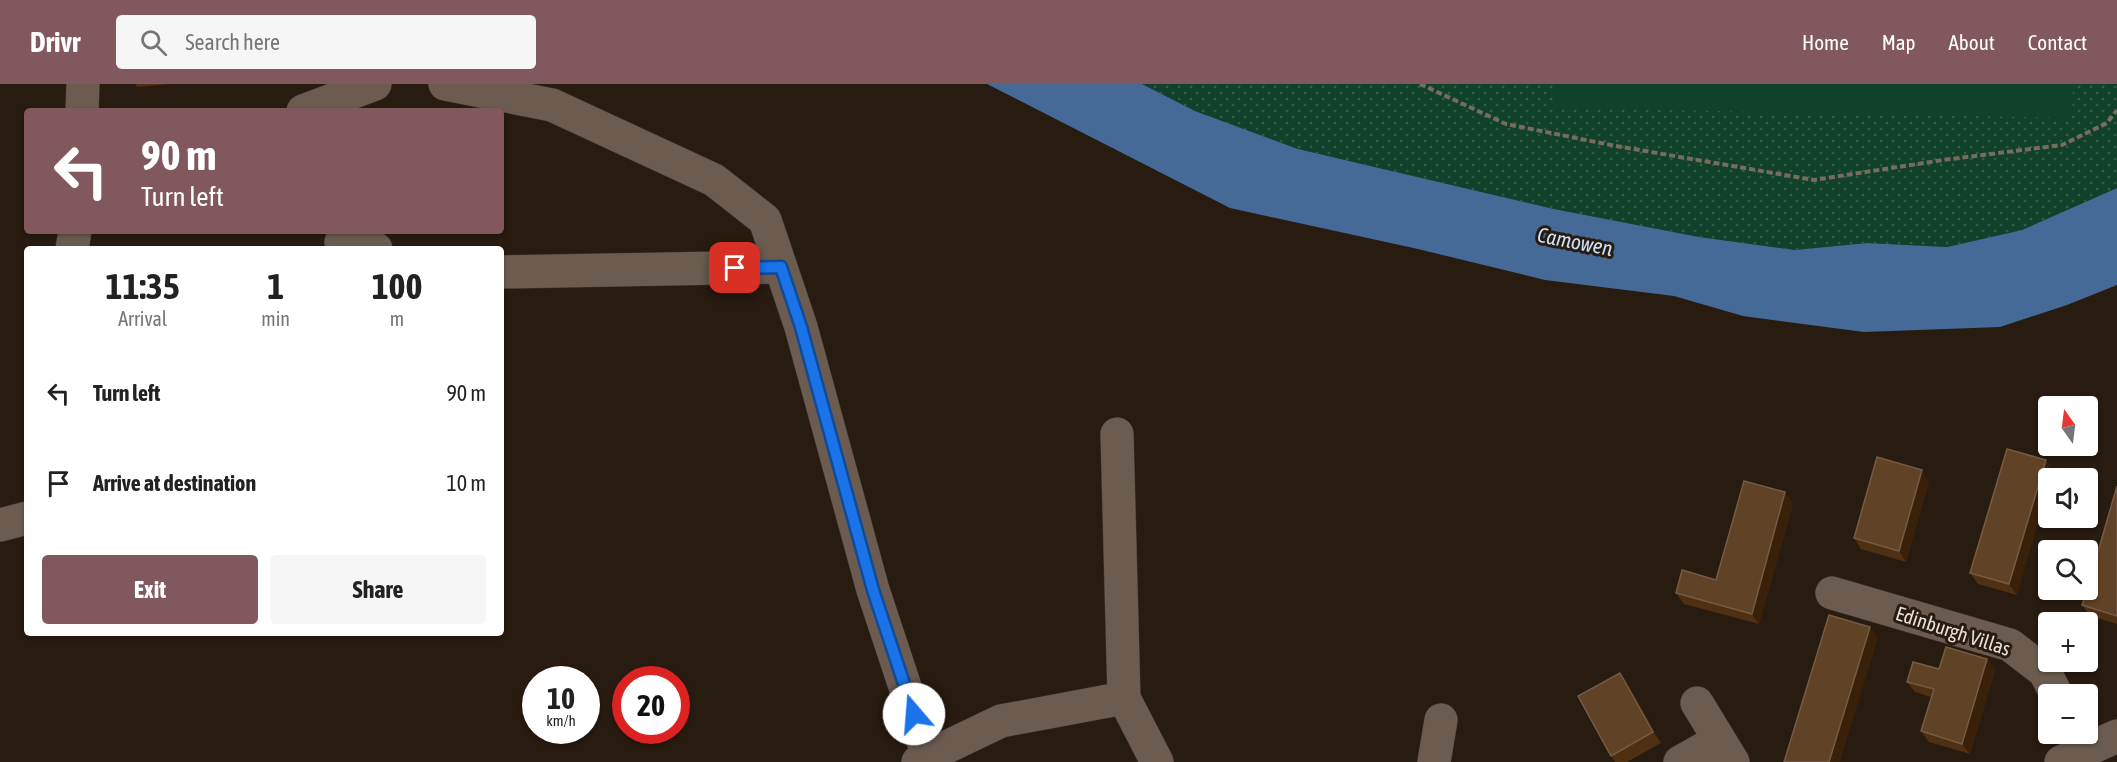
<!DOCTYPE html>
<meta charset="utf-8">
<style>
:root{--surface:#fff;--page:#f6f6f6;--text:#222;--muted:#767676;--accent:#80585e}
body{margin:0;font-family:"Asap Condensed",sans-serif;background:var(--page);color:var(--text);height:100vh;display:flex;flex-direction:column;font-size:22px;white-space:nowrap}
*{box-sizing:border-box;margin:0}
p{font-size:20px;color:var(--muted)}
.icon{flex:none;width:33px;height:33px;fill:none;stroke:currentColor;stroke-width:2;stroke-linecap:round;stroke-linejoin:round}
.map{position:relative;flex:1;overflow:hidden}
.drawer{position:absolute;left:24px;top:162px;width:480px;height:390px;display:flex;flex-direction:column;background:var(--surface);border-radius:6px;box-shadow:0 2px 4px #0004}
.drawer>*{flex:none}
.banner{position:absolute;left:24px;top:24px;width:480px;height:126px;border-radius:6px;box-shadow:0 2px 4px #0004;background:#80585e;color:#fff;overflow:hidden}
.needle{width:39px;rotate:346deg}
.controls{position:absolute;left:2038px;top:312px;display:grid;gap:12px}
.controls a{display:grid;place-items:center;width:60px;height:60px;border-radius:6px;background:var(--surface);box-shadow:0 2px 4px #0004;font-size:30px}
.speed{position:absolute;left:522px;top:582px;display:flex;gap:12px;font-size:30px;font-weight:700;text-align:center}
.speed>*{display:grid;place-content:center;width:78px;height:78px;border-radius:50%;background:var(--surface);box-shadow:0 2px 4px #0004;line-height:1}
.speed small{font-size:15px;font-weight:400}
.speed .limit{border:9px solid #d22;background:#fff;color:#111}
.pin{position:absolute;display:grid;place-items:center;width:51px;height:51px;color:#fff;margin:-26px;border-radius:12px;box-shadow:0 3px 9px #0006}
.me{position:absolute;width:66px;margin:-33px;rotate:342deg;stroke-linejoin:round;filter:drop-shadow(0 0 4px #0008)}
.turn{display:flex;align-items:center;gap:21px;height:126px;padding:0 18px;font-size:27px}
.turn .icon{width:78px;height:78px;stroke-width:2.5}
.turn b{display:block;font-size:42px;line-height:51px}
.eta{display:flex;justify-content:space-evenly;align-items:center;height:102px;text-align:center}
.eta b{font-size:36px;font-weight:700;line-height:42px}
.cta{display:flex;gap:12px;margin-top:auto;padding:12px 18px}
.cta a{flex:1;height:69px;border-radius:6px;background:var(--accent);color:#fff;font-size:24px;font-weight:700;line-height:69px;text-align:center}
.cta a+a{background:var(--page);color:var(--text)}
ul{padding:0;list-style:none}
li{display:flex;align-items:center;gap:18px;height:90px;padding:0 18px}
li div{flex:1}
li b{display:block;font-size:22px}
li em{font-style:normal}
header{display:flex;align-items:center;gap:36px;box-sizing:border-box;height:84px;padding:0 30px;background:var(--accent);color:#fff}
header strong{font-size:28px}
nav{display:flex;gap:33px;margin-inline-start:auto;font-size:21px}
.search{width:420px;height:54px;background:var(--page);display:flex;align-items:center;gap:15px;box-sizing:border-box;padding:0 21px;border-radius:6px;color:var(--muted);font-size:22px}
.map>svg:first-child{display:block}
.grass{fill:url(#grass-dots)}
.pitch{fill:#10412a}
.water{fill:#466a97}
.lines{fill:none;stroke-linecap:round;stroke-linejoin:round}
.minor-casing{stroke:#403530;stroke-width:34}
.path{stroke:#776b62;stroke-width:4;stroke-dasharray:6 3;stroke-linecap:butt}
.minor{stroke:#6b5c4f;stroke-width:33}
.wall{fill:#4f3012}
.shaded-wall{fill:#392008}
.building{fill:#604327;stroke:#755b43;stroke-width:1.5}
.route-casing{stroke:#114b97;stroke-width:15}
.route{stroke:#1a73e8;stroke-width:10}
.labels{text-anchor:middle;stroke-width:6;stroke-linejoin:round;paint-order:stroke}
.street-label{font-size:20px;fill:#e8dfd8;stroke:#281b10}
.water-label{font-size:21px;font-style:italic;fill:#cae0fc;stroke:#281b10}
</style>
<header>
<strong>Drivr</strong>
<div class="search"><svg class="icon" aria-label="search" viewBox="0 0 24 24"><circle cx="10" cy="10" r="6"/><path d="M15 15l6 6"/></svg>Search here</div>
<nav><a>Home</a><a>Map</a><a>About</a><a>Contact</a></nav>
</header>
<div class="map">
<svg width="2117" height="678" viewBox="0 0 2117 678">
<defs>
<pattern id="grass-dots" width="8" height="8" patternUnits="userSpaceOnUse" patternTransform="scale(1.5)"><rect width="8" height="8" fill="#10412a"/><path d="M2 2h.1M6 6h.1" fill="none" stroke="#335c48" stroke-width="1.8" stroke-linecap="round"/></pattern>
</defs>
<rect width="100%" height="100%" fill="#281b10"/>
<!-- grass -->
<path class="grass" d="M1142 0H2117V104L2022 146 1947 163 1867 159 1795 166 1699 153 1554 125 1298 65 1195 27Z"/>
<!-- pitch -->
<path class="pitch" d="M1556 0H2073L2072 34 1556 24Z"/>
<!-- water -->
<path class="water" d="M987 0H1142L1195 27 1298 65 1554 125 1699 153 1795 166 1867 159 1947 163 2022 146 2117 104V201L2067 221 2000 243 1864 248 1743 232 1674 212 1545 196 1418 165 1230 124Z"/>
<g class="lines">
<defs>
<path id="minor" d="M445 0 552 21 714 96 765 136 801 243 873 506 928 672 918 678
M82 27 83 0
M303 27 375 0
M341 158 376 165
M72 165 75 147
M501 188 781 183
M0 441 27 434
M1832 509 2010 561 2045 588 2056 610
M1124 614 1157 678
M1697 619 1733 678
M928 672 1001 637 1124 614 1117 350
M1434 678 1441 636
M1680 678 1719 656
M2061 678 2117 652"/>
</defs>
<!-- minor casing -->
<use href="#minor" class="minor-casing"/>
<!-- path -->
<path class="path" d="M1420 0 1506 40 1616 62 1814 96 1943 76 2062 61 2107 39 2117 26"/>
<!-- minor -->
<use href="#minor" class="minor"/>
</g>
<!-- wall -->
<path class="wall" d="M135 0H170L137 3Z
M2053 387 2051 394H2049L2017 511 1978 500 1970 489Z
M1929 397 1906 478 1861 465 1854 454Z
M2117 402V540L2090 532 2082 521Z
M1793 419 1759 540 1684 520 1676 509 1716 496Z
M1987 575 1995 586 1970 670 1929 658 1921 647 1931 613 1915 608 1907 598 1939 585Z
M1620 589 1628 600 1661 659 1627 678H1615L1611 672Z"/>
<!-- shaded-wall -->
<path class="shaded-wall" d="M2046 376 2053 387 2051 394H2049V402L2017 511 2009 500Z
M1922 386 1929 397 1906 478 1899 467Z
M1785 408 1793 419 1759 540 1752 530Z
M1870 543 1878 554 1840 678H1829Z
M1987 575 1995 586 1970 670 1962 660Z
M1620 589 1628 600 1661 659 1653 648Z"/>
<!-- building -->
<path class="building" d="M2007 365 2046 376 2009 500 1970 489Z
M1877 373 1922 386 1899 467 1854 454Z
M1744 397 1785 408 1752 530 1676 509 1682 486 1716 496Z
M2117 402V532L2082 521 2087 506H2088V502Z
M1829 531 1870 543 1829 678H1784Z
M1946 563 1987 575 1962 660 1921 647 1934 605 1907 598 1913 578 1939 585Z
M1620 589 1653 648 1611 672 1578 612Z"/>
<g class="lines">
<defs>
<path id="route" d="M735 184 781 183 801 243 873 506 914 630"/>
</defs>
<!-- route casing -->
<use href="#route" class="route-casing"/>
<!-- route -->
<use href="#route" class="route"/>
</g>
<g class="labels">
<!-- street labels -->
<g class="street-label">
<text transform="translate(1953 547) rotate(18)" y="7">Edinburgh Villas</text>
</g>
<!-- water labels -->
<g class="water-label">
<text transform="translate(1575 158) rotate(11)" y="7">Camowen</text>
</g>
</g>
</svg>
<div class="controls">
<a><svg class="needle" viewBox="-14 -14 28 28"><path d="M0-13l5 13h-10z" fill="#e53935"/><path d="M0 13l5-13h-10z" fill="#767676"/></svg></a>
<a><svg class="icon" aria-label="sound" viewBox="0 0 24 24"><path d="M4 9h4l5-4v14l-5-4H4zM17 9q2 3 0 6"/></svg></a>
<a><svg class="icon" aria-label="search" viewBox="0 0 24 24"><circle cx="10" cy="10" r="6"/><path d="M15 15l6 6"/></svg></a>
<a>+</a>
<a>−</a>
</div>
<div class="speed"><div>10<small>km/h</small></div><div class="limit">20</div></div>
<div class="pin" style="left:735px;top:184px;background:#d93025"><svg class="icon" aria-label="arrive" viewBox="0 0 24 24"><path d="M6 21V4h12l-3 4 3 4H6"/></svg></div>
<svg class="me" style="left:914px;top:630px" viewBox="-20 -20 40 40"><circle r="19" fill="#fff"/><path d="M0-13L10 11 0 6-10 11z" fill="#1a73e8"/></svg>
<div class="banner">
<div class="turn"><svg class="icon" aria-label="left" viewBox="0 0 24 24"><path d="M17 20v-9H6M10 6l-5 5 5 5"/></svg><div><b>90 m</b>Turn left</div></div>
</div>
<section class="drawer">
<div class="eta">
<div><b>11:35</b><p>Arrival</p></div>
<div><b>1</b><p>min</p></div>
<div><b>100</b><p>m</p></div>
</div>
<ul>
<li><svg class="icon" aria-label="left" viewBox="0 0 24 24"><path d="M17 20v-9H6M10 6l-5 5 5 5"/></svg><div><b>Turn left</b></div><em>90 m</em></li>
<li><svg class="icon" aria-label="arrive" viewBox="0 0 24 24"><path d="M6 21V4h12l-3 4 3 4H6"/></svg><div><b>Arrive at destination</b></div><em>10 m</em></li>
</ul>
<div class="cta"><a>Exit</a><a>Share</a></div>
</section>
</div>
